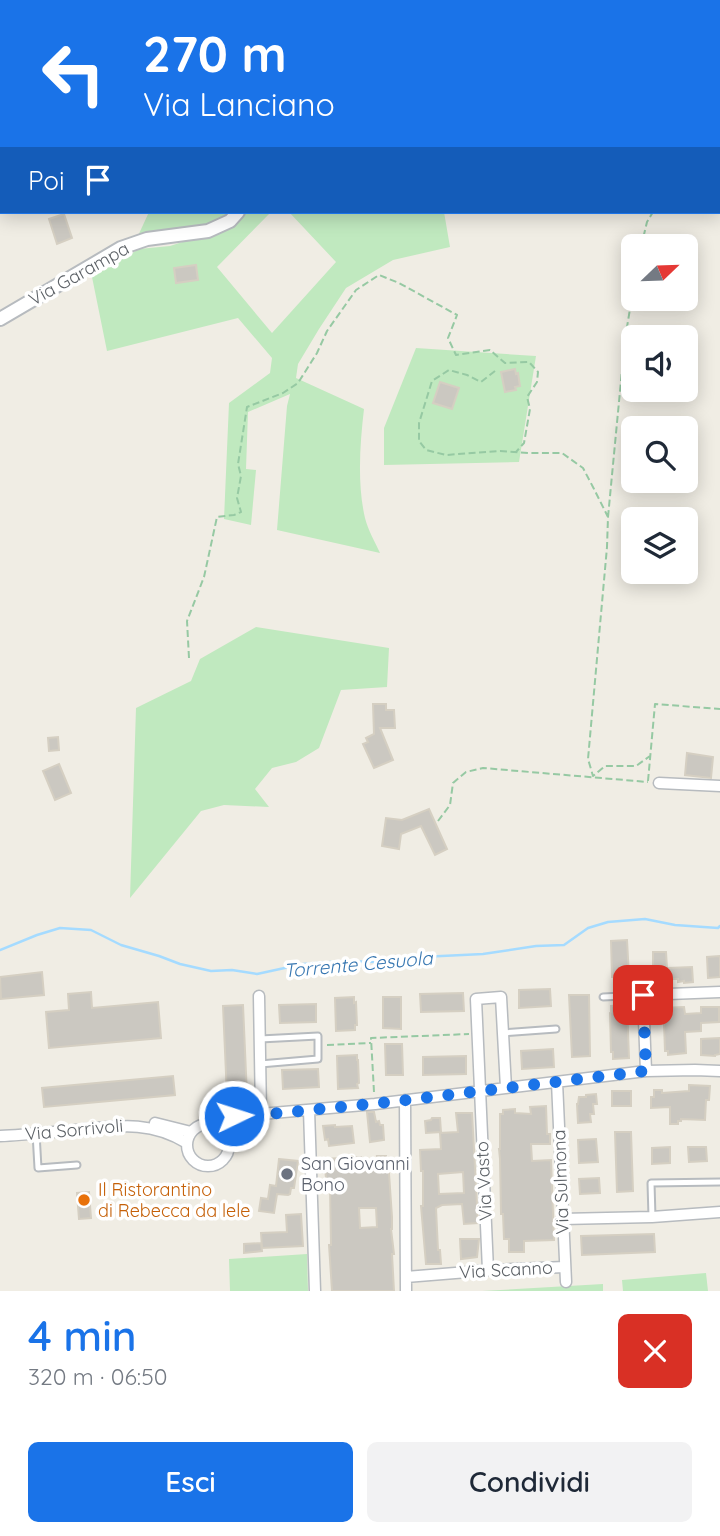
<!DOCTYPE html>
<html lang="it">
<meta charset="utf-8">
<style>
:root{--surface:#fff;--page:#f2f2f3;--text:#1f2937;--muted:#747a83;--accent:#1a73e8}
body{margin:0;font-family:Quicksand,sans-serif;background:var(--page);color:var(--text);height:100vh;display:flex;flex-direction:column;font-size:26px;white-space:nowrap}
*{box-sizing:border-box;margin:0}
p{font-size:23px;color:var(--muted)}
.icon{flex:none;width:38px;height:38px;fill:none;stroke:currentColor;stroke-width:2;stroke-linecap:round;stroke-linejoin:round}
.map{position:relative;height:1291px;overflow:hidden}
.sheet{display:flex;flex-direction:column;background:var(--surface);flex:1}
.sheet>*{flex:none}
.guide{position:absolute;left:0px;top:0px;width:721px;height:214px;box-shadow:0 4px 18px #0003;background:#1a73e8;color:#fff;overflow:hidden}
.needle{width:46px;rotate:67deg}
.tools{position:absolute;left:621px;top:234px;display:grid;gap:14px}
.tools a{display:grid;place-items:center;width:77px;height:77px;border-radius:10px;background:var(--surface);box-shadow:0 4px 18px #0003;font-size:35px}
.pin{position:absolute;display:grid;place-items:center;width:60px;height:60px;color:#fff;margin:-30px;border-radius:14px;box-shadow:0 4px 10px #0006}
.me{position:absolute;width:77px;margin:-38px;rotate:86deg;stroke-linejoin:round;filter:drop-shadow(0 0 5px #0008)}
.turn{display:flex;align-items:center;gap:24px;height:147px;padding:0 28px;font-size:32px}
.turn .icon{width:91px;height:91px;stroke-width:2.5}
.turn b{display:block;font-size:49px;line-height:60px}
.then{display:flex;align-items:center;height:66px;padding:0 28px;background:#0003;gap:14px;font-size:26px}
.round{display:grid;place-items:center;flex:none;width:74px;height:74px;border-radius:10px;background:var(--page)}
.summary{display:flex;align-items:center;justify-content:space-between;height:119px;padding:0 28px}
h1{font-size:42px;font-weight:600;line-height:52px;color:var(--accent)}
.primary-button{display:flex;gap:14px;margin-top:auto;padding:14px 28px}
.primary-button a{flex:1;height:80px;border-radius:10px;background:var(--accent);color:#fff;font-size:28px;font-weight:600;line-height:80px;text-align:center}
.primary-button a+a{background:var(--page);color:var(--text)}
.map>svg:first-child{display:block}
.green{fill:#c0e9bf}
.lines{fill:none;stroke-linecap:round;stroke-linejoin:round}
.stream{stroke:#a5dbff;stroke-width:2.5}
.building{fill:#cbc8c1;stroke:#d5cfc2;stroke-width:2;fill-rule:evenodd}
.service-casing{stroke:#b7bbbf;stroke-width:9}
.minor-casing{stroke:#b7bbbf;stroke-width:13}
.tertiary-casing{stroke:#b7bbbf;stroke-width:16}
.path{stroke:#96c9a3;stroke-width:2;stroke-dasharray:7 3.5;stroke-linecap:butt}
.service{stroke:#fff;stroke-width:5}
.minor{stroke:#fff;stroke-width:10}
.tertiary{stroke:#fff;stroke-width:12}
.route{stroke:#1a73e8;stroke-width:12;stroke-dasharray:0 21.6}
.worship-dot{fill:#6b7280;stroke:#fff;stroke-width:2.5}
.food-dot{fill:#e8710a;stroke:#fff;stroke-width:2.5}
.labels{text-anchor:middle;stroke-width:7;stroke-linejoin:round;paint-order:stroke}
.street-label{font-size:18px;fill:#5c6166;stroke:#fff}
.worship-label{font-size:18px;fill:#5b616d;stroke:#fff;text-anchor:start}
.food-label{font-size:18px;fill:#c56008;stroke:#fff;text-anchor:start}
.water-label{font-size:19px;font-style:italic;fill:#3676b1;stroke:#fff}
</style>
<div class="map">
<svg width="720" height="1291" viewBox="0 0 720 1291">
<rect width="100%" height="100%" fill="#f0ede4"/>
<!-- green -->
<path class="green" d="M149 212H231L205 225 137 238Z
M243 212H271L217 267 272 333 336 262 289 212H444L450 247 393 260 346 288 319 329 298 364 296 378 364 409C360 443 357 484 365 518 368 530 375 542 380 553L277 530 287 406 290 394 248 412 246 469 256 470 251 525 224 519 229 403 270 373 272 358 238 318 107 351 92 277 139 249 170 246 201 236Z
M416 348 536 356 519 462 384 465V428Z
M256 627 389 648 387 687 341 690 319 748 296 762 272 768 255 789 269 807 224 805 201 811 130 898 136 708 191 681 200 659Z
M307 1254 308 1291H230L229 1259Z
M706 1273 708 1291H623L622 1280Z
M603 1284V1291H482Z"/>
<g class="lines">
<!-- stream -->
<path class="stream" d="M0 950 37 935 60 928 91 930 121 945 159 956 180 964 211 971 232 970 257 974 303 964 344 961 376 962 421 957 483 954 536 946 564 945 588 928 608 922 645 919 675 925 718 928 720 926"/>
</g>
<!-- building -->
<path class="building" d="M64 214 72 238 57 244 49 219Z
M196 265 198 280 176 283 174 268Z
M515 369 516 374 518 373 520 386 515 387 516 390 505 392 501 372Z
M440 382 459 388 452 409 433 403Z
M373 704H386V710H394L395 728H380L393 760 374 768 363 744 368 742 366 738 374 734Z
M58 737 59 750 49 751 48 738Z
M687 753 713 757 711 778 685 775Z
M59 764 71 793 55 800 43 771Z
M429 809 447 849 435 855 421 826 401 834 399 849 382 846 386 818 402 820Z
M627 940 629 976 612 977 611 941Z
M653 952H666L667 968 692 967 693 982 684 983V981L678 982V979H663V977H653Z
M720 956V977L708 978 707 957Z
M42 972 44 995 1 999 0 977Z
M550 989 551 1006 519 1008V990Z
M91 992 92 1008 158 1002 161 1038 49 1048 46 1012 69 1010 68 994Z
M463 993 464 1011 421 1012 420 994Z
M569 995H589L590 1056 572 1057Z
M354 997V1003L356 1002 357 1025H355V1030L336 1031 335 998Z
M383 997H401V1029L383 1028Z
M316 1004V1022L280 1023 279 1005Z
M243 1005 247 1096H227L223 1006Z
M627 1005 629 1058 613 1059V1052H611L610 1013 611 1012V1006Z
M684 1007 685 1014 701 1013V1007H719V1022L701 1023V1031L685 1032 686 1053 668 1055V1051H665L664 1023H662L661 1008Z
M720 1038V1054L715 1055V1056L701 1055V1039Z
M385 1044H402L403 1075H386Z
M553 1049 554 1067 522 1069 521 1051Z
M357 1055V1060H358L359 1083 357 1084 358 1088 338 1089 337 1056Z
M466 1056V1074L423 1075V1057Z
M318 1069 319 1087 283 1089 282 1070Z
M173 1076 175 1095 44 1107 42 1088Z
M689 1085 710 1086 709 1100H706L705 1120 681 1119V1121H678V1124H670V1107L651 1108V1097H654V1090H662V1093L689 1091Z
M612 1091H631V1106H612Z
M596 1094 597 1104H593L594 1114H590L591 1122 578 1123 577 1104H578L579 1097H586V1095Z
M546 1106 547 1134H550V1144H531L532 1161 551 1160 554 1240 524 1241V1252H509V1239H504L503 1214H501L500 1159 499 1149H500V1114H503V1110L515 1109V1113L531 1114 530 1107Z
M367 1112H374L376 1122 379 1121 380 1125H383L384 1140 370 1142Z
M456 1113H472L478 1223 464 1224 462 1204 442 1205 436 1208 438 1250H440L441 1264H426L421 1206H423V1171H421L420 1150 441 1149 440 1133 458 1132ZM463 1172 464 1193 439 1194 438 1174Z
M432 1118H440L441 1132 426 1133 425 1121 431 1120Z
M335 1125V1127L352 1126 354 1143 329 1146 328 1139 325 1140 323 1126Z
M615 1132H631L633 1191 617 1192Z
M596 1139 598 1162 579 1163 578 1140Z
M670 1147V1163L652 1164V1148Z
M688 1147H706L707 1161 689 1162Z
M377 1156H386V1159H388L392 1217V1229H391L394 1254H392L394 1291H332L330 1260 329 1245H331L330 1187H327L324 1159 361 1157V1161L378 1160ZM359 1208H376L377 1227 360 1228Z
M279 1159 298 1161 294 1188H291L290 1194 288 1195 277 1194 274 1213 259 1211 261 1198 268 1199 270 1185 276 1186Z
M599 1178 600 1193 580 1194 579 1179Z
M89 1192 91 1218 79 1219 77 1193Z
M301 1214 303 1246 262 1248 261 1233 287 1232 286 1215Z
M654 1234 655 1252 582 1255 581 1236Z
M460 1239H479L477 1257 461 1259Z
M261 1243 262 1251 244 1253V1244Z"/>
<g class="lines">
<defs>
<path id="service" d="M603 997 643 995
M502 1033 556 1029
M260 1039 318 1036V1059L260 1064
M36 1133 38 1168 77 1165
M652 1217 651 1183 720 1182"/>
<path id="minor" d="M659 783 720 786
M259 996 261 1114
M646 1071 643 995 720 992
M557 1082 566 1282
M405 1100 406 1291
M309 1110 315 1291
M155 1123 191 1132
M187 1145a21 21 0 1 1 42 0a21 21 0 1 1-42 0Z
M216 1126 234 1116 243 1113
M226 1135 233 1124 239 1120 261 1114 375 1104 646 1071 695 1070 720 1071
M0 1136C25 1135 51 1132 76 1130 117 1126 150 1120 187 1143
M562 1219 652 1217 720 1212
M488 1270 476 999 501 997 506 1088
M406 1277 492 1270 565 1267"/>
<path id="tertiary" d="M523 0 528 2
M371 2 372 0
M719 61H720
M0 319 121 248 147 239 208 231 230 221 238 212"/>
</defs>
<!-- service casing -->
<use href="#service" class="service-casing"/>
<!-- minor casing -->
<use href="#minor" class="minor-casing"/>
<!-- tertiary casing -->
<use href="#tertiary" class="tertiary-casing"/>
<!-- path -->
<path class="path" d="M719 192 720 193
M641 247 647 222 653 212
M495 371 481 382 467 375 449 370 432 381 419 423V441L426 450 446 455 500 451 529 453H562L583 468 594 489 608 517 607 547 588 759 593 776 605 766H636L650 756
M608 517 625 339 634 285
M189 658 187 621 204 577 217 517 234 515 241 512 237 498 241 476 238 464 247 407 283 393 298 383 317 353 327 331 356 290 379 275 399 283 457 315 448 338 456 355 490 350 505 363 529 362 538 372 537 382 527 397 530 409 524 443 516 452
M648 781 655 704 720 709
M438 821 450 805 453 783 466 772 483 768 648 782
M327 1045 371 1043
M374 1092 371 1038 469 1034"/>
<!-- service -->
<use href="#service" class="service"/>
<!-- minor -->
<use href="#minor" class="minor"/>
<!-- tertiary -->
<use href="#tertiary" class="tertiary"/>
</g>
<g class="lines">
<!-- route -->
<path class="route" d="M234 1116 254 1112 261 1114 280 1113 390 1102 646 1071 643 995"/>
</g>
<!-- markers -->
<circle class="worship-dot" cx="287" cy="1174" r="7"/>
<circle class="food-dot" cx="84" cy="1200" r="7"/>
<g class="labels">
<!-- street labels -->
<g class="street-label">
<text transform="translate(79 274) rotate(-29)" y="6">Via Garampa</text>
<text transform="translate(74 1130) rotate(-5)" y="6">Via Sorrivoli</text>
<text transform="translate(484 1181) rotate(-93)" y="6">Via Vasto</text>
<text transform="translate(561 1182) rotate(-92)" y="6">Via Sulmona</text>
<text transform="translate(506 1270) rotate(-3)" y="6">Via Scanno</text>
</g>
<!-- worship labels -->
<g class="worship-label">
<text x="301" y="1170">San Giovanni<tspan x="301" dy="21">Bono</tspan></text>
</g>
<!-- food labels -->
<g class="food-label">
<text x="98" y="1196">Il Ristorantino<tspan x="98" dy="21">di Rebecca da lele</tspan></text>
</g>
<!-- water labels -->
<g class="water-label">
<text transform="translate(358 964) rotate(-5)" y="7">Torrente Cesuola</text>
</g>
</g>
</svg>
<div class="tools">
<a><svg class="needle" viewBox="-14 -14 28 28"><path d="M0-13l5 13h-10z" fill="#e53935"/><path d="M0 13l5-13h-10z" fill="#747a83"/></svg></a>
<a><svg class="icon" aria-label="sound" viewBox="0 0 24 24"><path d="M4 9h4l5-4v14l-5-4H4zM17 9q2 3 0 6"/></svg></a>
<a><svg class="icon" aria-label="search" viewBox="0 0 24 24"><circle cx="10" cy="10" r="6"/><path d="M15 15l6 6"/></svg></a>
<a><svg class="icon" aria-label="layers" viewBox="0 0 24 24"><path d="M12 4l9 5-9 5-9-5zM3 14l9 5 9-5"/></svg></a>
</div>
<div class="pin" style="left:643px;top:995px;background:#d93025"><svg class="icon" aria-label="arrive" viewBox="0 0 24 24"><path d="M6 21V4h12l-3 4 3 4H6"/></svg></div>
<svg class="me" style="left:234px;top:1116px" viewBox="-20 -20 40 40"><circle r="17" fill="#1a73e8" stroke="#fff" stroke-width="3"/><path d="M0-11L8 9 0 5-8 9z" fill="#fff"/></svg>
<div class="guide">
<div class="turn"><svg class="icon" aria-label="left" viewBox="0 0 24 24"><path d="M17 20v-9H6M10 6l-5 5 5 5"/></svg><div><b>270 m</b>Via Lanciano</div></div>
<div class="then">Poi<svg class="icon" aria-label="arrive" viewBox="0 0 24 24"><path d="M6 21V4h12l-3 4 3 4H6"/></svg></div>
</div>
</div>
<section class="sheet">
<div class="summary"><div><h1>4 min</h1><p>320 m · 06:50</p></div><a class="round" style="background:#d93025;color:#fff"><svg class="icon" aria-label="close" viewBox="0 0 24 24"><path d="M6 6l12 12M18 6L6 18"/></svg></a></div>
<div class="primary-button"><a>Esci</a><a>Condividi</a></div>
</section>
